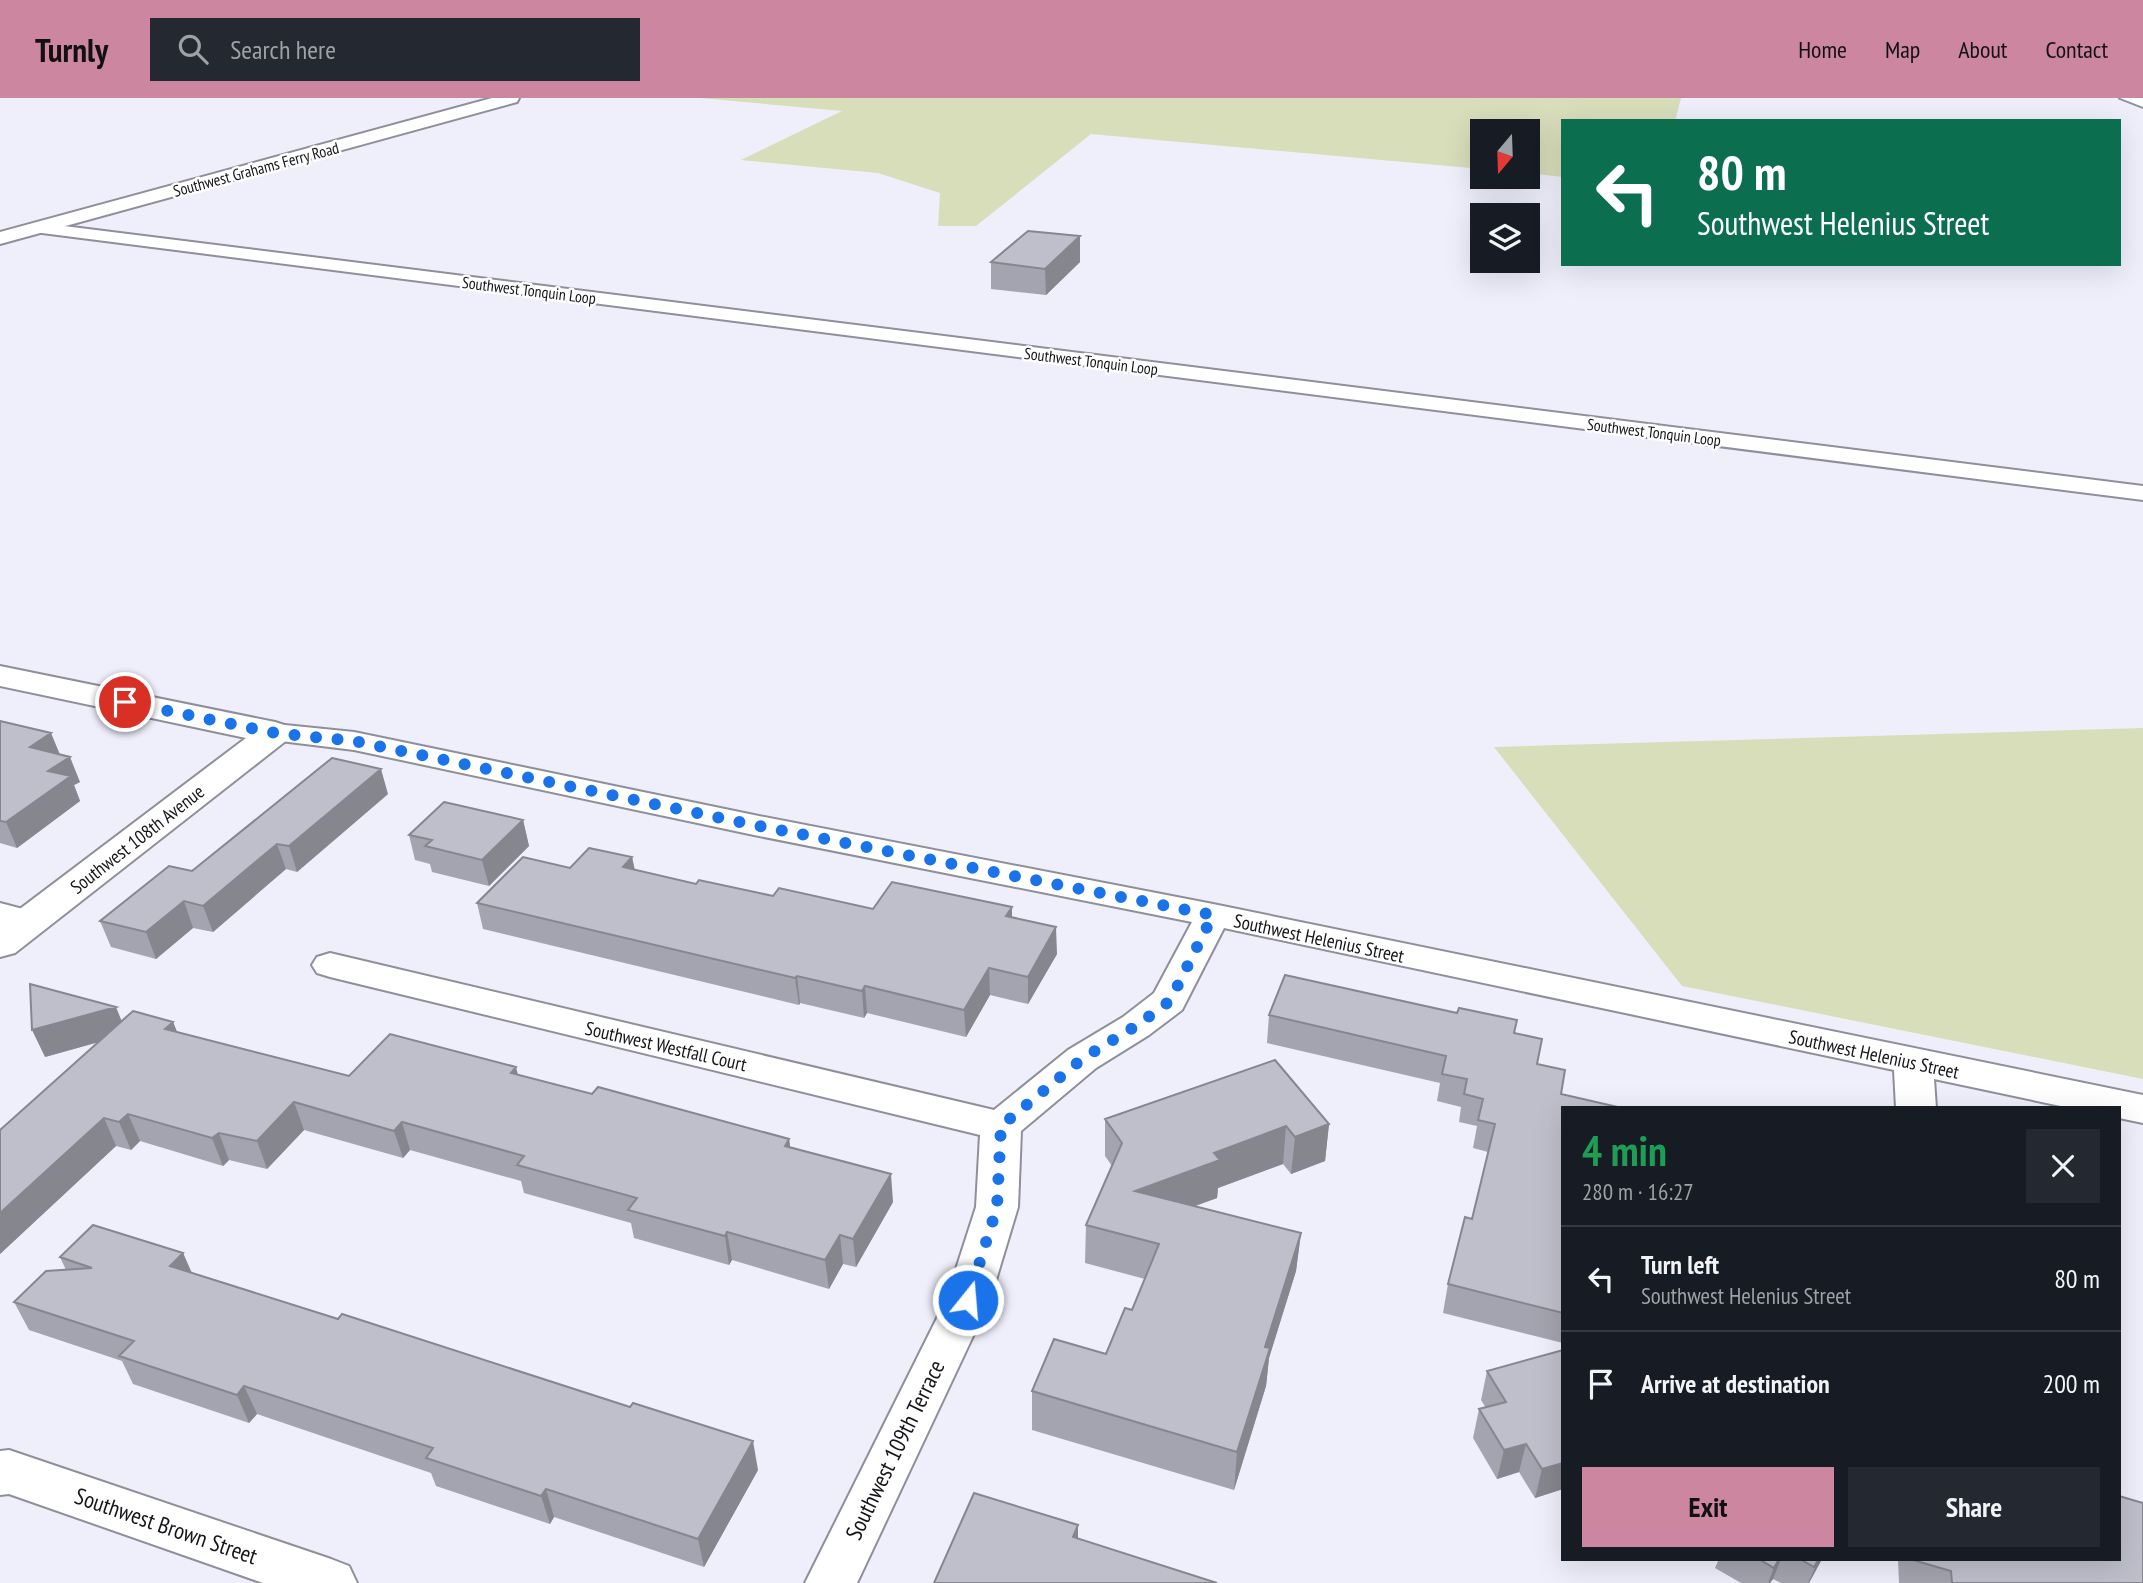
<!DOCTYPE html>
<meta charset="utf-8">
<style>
:root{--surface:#171b24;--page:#242831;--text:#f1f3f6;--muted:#9ea1a6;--line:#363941;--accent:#cd86a0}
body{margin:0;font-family:"PT Sans Narrow",sans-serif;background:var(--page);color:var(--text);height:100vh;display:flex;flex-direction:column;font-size:26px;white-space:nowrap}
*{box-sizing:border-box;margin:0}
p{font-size:23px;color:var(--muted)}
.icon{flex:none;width:38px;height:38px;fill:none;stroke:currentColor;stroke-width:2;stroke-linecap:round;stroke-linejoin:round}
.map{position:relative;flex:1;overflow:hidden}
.details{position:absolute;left:1561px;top:1008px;width:560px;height:455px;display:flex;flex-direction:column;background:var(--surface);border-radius:0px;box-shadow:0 7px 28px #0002}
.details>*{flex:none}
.hud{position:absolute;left:1561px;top:21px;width:560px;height:147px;border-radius:0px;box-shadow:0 7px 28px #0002;background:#0b6e4f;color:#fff;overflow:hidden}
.needle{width:46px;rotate:199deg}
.tools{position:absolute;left:1470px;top:21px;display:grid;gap:14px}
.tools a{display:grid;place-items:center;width:70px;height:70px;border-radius:0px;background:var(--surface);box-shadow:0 7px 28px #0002;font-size:35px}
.pin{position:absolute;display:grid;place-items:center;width:60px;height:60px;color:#fff;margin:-30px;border:4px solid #fff;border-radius:50%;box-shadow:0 2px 7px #0007}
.me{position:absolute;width:77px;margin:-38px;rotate:17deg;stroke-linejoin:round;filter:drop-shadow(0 0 5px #0008)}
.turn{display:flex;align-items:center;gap:24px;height:147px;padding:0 21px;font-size:32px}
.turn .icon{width:91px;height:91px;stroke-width:2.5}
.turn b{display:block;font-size:49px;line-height:60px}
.round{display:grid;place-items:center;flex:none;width:74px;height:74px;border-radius:0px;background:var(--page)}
.summary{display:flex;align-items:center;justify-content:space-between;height:119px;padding:0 21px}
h1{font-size:42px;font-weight:700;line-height:52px;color:#1e9e55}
.primary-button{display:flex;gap:14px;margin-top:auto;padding:14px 21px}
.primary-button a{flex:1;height:80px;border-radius:0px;background:var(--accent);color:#111;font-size:28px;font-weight:700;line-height:80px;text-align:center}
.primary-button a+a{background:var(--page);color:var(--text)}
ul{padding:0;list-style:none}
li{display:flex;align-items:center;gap:21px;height:105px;padding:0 21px;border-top:2px solid var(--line)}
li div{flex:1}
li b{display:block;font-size:26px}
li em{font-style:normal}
header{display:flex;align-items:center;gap:42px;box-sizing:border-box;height:98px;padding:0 35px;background:var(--accent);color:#111}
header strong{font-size:33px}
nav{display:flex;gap:38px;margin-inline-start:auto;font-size:24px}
.search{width:490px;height:63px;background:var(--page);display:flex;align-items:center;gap:18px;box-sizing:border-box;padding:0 24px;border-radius:0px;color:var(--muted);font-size:26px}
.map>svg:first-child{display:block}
.green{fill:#d8ddba}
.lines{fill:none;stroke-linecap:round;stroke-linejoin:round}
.minor-casing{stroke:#8e8f9a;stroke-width:4}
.tertiary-casing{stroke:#8e8f9a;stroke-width:4}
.minor{fill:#fff;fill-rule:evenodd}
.tertiary{fill:#fff;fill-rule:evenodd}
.wall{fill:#a3a4af}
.shaded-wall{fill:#85868e}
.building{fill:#bebfcb;stroke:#85868e;stroke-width:2}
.route{stroke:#1a73e8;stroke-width:12;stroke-dasharray:0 21.6}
.labels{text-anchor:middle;stroke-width:5;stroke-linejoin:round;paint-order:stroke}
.far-street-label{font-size:16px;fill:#16161a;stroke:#fefefe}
.street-label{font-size:19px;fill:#16161a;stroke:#fefefe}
.near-street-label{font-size:23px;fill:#16161a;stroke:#fefefe}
</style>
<header>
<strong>Turnly</strong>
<div class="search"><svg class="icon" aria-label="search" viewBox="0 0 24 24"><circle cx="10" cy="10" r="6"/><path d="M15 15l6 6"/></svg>Search here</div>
<nav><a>Home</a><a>Map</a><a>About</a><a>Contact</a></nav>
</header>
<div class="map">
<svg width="2143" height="1485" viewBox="0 0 2143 1485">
<rect width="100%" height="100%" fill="#eeeffb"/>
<!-- green -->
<path class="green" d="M700 0H1681L1675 23H1563V79L1528 75V33H1482V71L1091 36 976 128H938L940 95 878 75 741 62 842 13Z
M2143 630V981L1682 888 1494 649Z"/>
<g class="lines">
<defs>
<path id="minor" d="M2120 0H2143V9Z
M40 125 2143 388V402L34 134 31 130Z
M275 626 354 634 754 717 1213 806 2143 997V1025L2119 1020V1010H2070L1934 981 1936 1010H1896L1894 972 1224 830 1182 912 1149 937 1096 970 1021 1033 1018 1109 990 1202 857 1485H805L946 1202 976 1109 980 1037 330 879 317 875 312 867 317 859 330 855 994 1012 1068 952 1123 919 1154 895 1192 824 754 737 354 652 264 641 260 635 264 629Z
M0 805 42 816 48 824 42 832 30 835 0 827Z
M9 1352 331 1461 349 1468 357 1485H263L9 1396 0 1397V1353Z"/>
<path id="tertiary" d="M492 0H519L517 4 0 146V134Z
M0 568 275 624 287 628 293 635 287 642 15 855 0 859V826L246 640 0 588Z"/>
</defs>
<!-- minor casing -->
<use href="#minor" class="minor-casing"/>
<!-- tertiary casing -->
<use href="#tertiary" class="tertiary-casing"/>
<!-- minor -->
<use href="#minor" class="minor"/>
<!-- tertiary -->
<use href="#tertiary" class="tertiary"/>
</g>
<!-- wall -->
<path class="wall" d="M991 164H1080L1046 197 991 191Z
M0 623 60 656 80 684 74 687 80 703 17 750 0 745Z
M388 696 297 774 286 771 213 834 193 830 156 861 111 849 100 823 192 773Z
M523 722 529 748 489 788 432 774 430 766 415 762 409 737Z
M632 759 635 772 696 786 773 798 873 811 1012 809V820L1057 856 1028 906 990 897 966 939 867 915 864 920 800 905 799 907 483 831 477 805 570 770Z
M1269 917 1514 935 1561 996 1563 1010V1245L1443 1215 1448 1186 1472 1121 1488 1054 1473 1050 1477 1028 1459 1024 1461 1009 1437 1003 1440 985 1267 945Z
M122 923 173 924 177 934 349 978 518 977 592 996 789 1041 790 1049 893 1104 856 1169 843 1166 829 1191 732 1162 729 1167 634 1140 631 1125 524 1095 521 1083 410 1052 403 1060 304 1032 267 1071 229 1062 223 1068 140 1043 131 1052 116 1048 0 1156 99 944 45 959Z
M1105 1021 1329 1026 1325 1063 1291 1076 1283 1066 1218 1090 1217 1100 1195 1108 1301 1135 1296 1173 1269 1260 1266 1288 1234 1392 1032 1332V1293L1106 1256 1132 1212 1145 1181 1085 1165 1086 1127 1112 1068 1105 1058Z
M183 1155 192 1175 758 1372 704 1469 554 1419 550 1426 436 1388 431 1375 257 1316 249 1325 133 1286 122 1263 29 1232 14 1204 66 1172 60 1159Z
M1487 1273 1563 1391 1535 1400 1519 1374 1497 1381 1473 1340 1479 1311 1486 1310 1481 1302Z
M1719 1461H1822L1809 1485H1781L1773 1481 1770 1485H1741L1715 1470Z
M1898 1461H2119L2143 1485H1899Z"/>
<!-- shaded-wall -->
<path class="shaded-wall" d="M1080 138V164L1046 197 1045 171Z
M51 635 61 659 30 649Z
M70 659 80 684 74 687 80 703 17 750 6 724 48 673Z
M381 671 388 696 297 774 289 748Z
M523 722 529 748 489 788 482 762Z
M277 746 286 771 213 834 203 808Z
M632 759 637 785 623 769Z
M184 803 193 830 156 861 146 834Z
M1012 809V836L1006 818Z
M1056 829 1057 856 1028 906V879Z
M989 870 990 897 966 939 964 912Z
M797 878 800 905 799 907 795 880Z
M865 888 867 915 864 920 862 893Z
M116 909 127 936 45 959 32 932Z
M173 924 184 951 165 931Z
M516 969 523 996 511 975Z
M294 1004 304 1032 267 1071 257 1043Z
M128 1016 140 1043 131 1052 119 1024Z
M104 1020 116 1048 0 1156V1115Z
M402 1024 410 1052 403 1060 394 1033Z
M1329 1026 1325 1063 1291 1076 1295 1039Z
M1286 1028 1283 1066 1218 1090 1217 1100 1134 1130 1135 1093 1214 1055Z
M219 1035 229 1062 223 1068 212 1040Z
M789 1041 793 1068 785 1048Z
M891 1076 893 1104 856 1169 853 1141Z
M727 1134 732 1162 729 1167 725 1138Z
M1301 1135 1296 1173 1269 1260 1266 1288 1234 1392 1237 1354 1265 1249Z
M840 1137 843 1166 829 1191 825 1162Z
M183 1155 195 1183 170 1168Z
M244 1288 257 1316 249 1325 237 1297Z
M753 1343 758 1372 704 1469 698 1441Z
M1526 1346 1519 1374 1497 1381 1504 1352Z
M1563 1365V1391L1535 1400 1542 1371Z
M546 1391 554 1419 550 1426 541 1398Z
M1078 1427V1456L1073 1439Z
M1779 1461H1781L1773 1481 1770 1485H1768L1774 1470Z
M1819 1461H1822L1809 1485H1808Z"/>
<!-- building -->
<path class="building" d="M1028 133 1080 138 1045 171 991 164Z
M0 623 51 635 30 649 70 659 48 673 71 678 6 724 0 723Z
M332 660 381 671 289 748 277 746 203 808 184 803 146 834 100 823 169 768 192 773Z
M444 704 523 722 482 762 425 748 432 742 409 737Z
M589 750 632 759 623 769 696 786 699 782 773 798 779 790 873 811 892 784 1012 809 1006 818 1056 829 1028 879 989 870 964 912 865 888 862 893 797 878 795 880 477 805 523 759 570 770Z
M1285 877 1457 915 1459 910 1517 922 1514 935 1542 941 1537 966 1565 972 1561 996 1618 1009V1010H1563V1215L1448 1186 1465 1119 1472 1121 1495 1026 1478 1022 1483 1001 1464 996 1467 981 1442 976 1446 958 1269 917Z
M30 886 116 909 32 932Z
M133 913 173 924 165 931 349 978 390 936 516 969 511 975 592 996 598 989 789 1041 785 1048 891 1076 853 1141 840 1137 825 1162 727 1134 725 1138 628 1112 637 1100 517 1067 524 1058 402 1024 394 1033 294 1004 257 1043 219 1035 212 1040 128 1016 119 1024 104 1020 0 1115V1032Z
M1275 962 1329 1026 1295 1039 1286 1028 1214 1055 1220 1062 1135 1093 1301 1135 1265 1249 1270 1250 1237 1354 1032 1293 1054 1241 1106 1256 1125 1210 1132 1212 1159 1146 1086 1127 1122 1045 1105 1021Z
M93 1127 183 1155 170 1168 338 1221 342 1216 630 1309 633 1305 753 1343 698 1441 546 1391 541 1398 426 1360 433 1350 244 1288 237 1297 119 1258 134 1243 14 1204 46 1173 92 1170 60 1159Z
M1563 1252V1365L1542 1371 1526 1346 1504 1352 1479 1311 1506 1304 1487 1273Z
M974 1395 1078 1427 1073 1439 1217 1485H934Z
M2119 1398 2143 1405V1485H1952L1951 1473 1913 1462 2119 1461Z
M1759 1461H1779L1774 1470Z
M1800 1461H1819L1814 1469Z"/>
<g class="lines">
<!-- route -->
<path class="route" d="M125 604 275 635 354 643 754 727 1213 817 1170 903 1136 928 1082 961 1001 1028 997 1109 968 1202"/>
</g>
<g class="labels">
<!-- far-street labels -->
<g class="far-street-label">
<text transform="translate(256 71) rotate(-15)" y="6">Southwest Grahams Ferry Road</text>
<text transform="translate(529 192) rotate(7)" y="6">Southwest Tonquin Loop</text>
<text transform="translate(1091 263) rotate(7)" y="6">Southwest Tonquin Loop</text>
<text transform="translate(1654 334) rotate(7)" y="6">Southwest Tonquin Loop</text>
</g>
<!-- street labels -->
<g class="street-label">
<text transform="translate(137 741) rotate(-38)" y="7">Southwest 108th Avenue</text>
<text transform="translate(1319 840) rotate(12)" y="7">Southwest Helenius Street</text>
<text transform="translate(666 948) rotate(13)" y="7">Southwest Westfall Court</text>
<text transform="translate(1874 956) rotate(12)" y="7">Southwest Helenius Street</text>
</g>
<!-- near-street labels -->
<g class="near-street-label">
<text transform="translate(895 1352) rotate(-64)" y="8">Southwest 109th Terrace</text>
<text transform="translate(166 1428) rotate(19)" y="8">Southwest Brown Street</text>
</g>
</g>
</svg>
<div class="tools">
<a><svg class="needle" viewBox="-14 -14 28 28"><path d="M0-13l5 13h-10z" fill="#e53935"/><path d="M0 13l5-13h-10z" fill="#9ea1a6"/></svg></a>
<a><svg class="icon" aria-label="layers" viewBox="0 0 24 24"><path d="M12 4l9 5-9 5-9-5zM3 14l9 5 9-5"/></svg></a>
</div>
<div class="pin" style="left:125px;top:604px;background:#d93025"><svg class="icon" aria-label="arrive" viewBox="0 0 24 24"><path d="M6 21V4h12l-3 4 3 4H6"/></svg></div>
<svg class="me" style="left:968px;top:1202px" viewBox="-20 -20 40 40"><circle r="17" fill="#1a73e8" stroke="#fff" stroke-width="3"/><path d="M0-11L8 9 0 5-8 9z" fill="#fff"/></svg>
<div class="hud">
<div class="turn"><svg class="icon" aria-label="left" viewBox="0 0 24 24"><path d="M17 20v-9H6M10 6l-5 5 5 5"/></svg><div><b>80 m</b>Southwest Helenius Street</div></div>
</div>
<section class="details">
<div class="summary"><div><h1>4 min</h1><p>280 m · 16:27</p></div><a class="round"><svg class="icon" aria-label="close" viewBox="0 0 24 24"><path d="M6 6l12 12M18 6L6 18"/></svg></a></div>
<ul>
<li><svg class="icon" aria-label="left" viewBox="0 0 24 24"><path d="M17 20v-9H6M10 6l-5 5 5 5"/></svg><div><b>Turn left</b><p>Southwest Helenius Street</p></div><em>80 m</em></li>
<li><svg class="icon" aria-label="arrive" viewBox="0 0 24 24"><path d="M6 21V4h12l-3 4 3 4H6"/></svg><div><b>Arrive at destination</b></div><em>200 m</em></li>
</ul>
<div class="primary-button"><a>Exit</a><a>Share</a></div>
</section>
</div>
